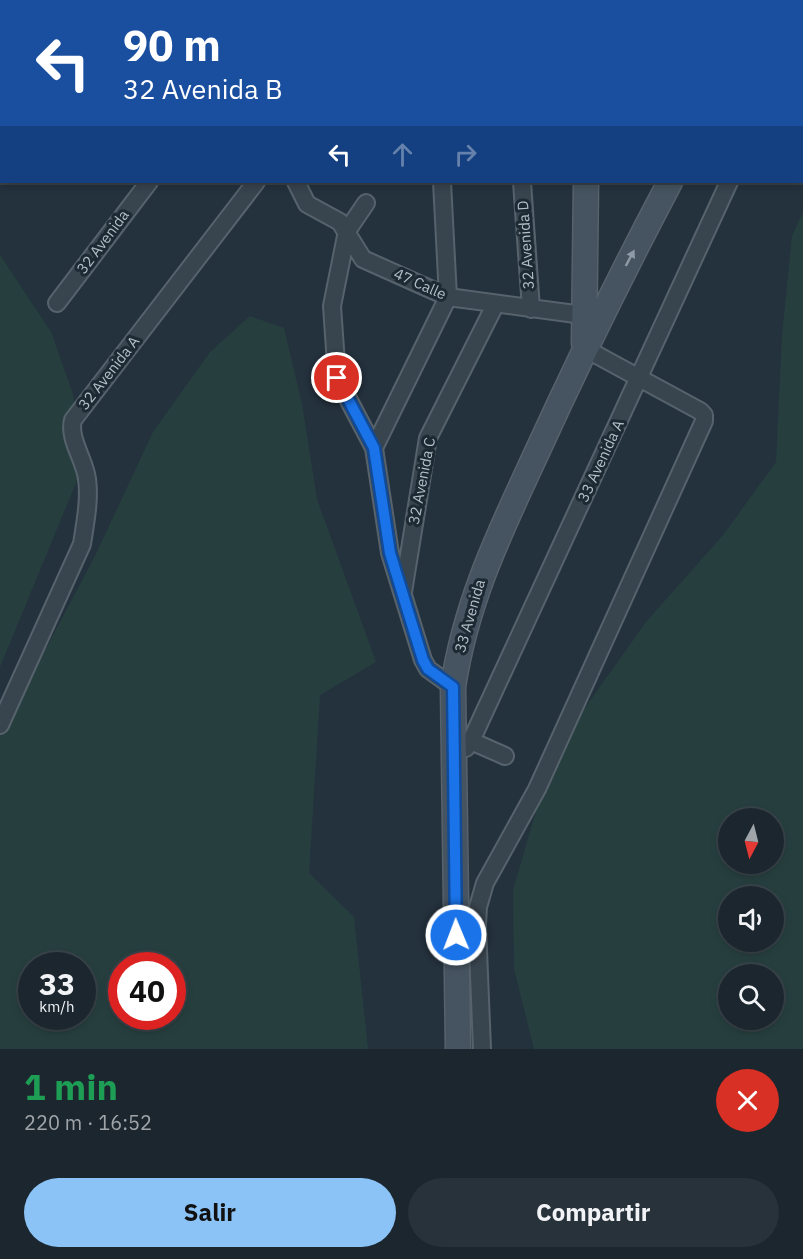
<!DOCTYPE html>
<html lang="es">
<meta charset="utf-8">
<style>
:root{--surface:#1b262e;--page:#28323a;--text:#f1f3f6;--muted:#a0a5aa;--line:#39434a;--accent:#8bc3f7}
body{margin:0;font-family:"IBM Plex Sans",sans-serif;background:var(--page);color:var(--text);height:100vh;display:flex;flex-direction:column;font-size:22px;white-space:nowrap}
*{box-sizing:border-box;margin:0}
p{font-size:20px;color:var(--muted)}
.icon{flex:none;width:33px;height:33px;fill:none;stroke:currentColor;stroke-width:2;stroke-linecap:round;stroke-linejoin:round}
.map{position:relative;height:1049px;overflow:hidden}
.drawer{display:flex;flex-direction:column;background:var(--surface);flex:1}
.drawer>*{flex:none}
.banner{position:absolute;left:0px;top:0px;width:804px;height:183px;box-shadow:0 3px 9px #0003,0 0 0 2px var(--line);background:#1a4fa0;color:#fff;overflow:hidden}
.needle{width:39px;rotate:187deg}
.fabs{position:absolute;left:718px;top:808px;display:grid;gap:12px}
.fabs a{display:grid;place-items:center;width:66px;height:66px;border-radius:50%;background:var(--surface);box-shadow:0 3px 9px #0003,0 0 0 2px var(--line);font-size:30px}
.speed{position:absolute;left:18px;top:952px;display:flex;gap:12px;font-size:30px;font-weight:700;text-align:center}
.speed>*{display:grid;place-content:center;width:78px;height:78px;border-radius:50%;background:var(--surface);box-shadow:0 3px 9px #0003,0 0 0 2px var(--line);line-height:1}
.speed small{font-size:15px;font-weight:400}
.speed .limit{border:9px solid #d22;background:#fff;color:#111}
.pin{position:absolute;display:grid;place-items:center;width:51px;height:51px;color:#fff;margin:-26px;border:3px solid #fff;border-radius:50%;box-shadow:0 2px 6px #0007}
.me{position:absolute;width:66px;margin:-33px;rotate:359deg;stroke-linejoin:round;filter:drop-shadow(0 0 4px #0008)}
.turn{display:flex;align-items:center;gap:21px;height:126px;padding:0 24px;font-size:27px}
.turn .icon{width:78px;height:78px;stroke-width:2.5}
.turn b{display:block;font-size:42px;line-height:51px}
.lanes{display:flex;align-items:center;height:57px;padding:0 24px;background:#0003;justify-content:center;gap:30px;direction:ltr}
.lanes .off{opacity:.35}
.round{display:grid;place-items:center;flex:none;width:63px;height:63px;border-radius:32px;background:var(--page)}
.overview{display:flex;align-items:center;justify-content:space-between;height:102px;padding:0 24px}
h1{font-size:36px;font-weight:700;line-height:45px;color:#1e9e55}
.primary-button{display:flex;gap:12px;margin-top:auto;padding:12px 24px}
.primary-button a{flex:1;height:69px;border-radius:36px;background:var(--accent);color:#111;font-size:24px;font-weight:700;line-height:69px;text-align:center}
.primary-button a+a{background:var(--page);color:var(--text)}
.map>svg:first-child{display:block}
.green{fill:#263f3e;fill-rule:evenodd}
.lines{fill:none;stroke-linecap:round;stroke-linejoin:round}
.street-casing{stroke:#56626c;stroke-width:20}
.secondary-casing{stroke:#56626c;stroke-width:27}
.street{stroke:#38444e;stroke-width:16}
.secondary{stroke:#465461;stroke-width:24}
.oneway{fill:#8e9aa5}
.route-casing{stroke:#114b97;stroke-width:15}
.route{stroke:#1a73e8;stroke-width:10}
.labels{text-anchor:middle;stroke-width:6;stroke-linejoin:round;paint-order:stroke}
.street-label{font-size:15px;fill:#b4bfc9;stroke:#1d2933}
</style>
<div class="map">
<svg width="803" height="1049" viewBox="0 0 803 1049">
<rect width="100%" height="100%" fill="#24323e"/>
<!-- green -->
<path class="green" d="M803 212V1049H534L514 969 513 890 553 753 646 622 724 534 776 462 782 336 792 236ZM729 819H774V864H729ZM729 897H774V942H729ZM729 975H774V1020H729Z
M0 255 51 332 73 394 83 466 0 667Z
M250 316 284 328 302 404 317 499 376 662 320 695 309 873 354 917 368 1049H0V735L95 556 153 432 210 352ZM32 966H82V1017H32ZM122 966H172V1017H122Z"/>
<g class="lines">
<defs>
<path id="street" d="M345 0 346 2
M483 0 484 2
M659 0 660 2
M0 2 2 0
M303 2 305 0
M444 2 446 0
M604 2 606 0
M802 80H803
M296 182 307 204 340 222 363 259 448 297 583 315
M522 182 531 309
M366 203 347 231 332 306 337 378 374 448 390 553 423 660 428 669 453 687
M57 303 149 182
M374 448 448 297 442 182
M403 592 428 438 495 305
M0 725 82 544C85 524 90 500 87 479 85 460 68 439 73 420L256 182
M471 741 729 182
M466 748 471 741 505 756
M482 1049 477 925 478 907 485 883 537 789 704 421V415L700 411 584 348"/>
<path id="secondary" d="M703 2 705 0
M796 2 798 0
M584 343 586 182
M458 1049 453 687C466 600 501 530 537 452 579 360 623 271 670 182"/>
</defs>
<!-- street casing -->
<use href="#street" class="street-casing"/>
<!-- secondary casing -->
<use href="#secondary" class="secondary-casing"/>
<!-- street -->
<use href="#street" class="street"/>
<!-- secondary -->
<use href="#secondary" class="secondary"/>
</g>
<!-- one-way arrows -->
<defs><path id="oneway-solid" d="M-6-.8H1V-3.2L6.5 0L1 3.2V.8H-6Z" transform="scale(1.5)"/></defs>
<use class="oneway" href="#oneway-solid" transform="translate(630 258) rotate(-62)"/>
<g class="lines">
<defs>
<path id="route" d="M337 378 374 448 390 553 423 660 428 669 453 687 456 935"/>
</defs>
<!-- route casing -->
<use href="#route" class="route-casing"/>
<!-- route -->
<use href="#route" class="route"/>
</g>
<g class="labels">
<!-- street labels -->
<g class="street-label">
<text transform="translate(103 242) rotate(-53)" y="5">32 Avenida</text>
<text transform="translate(526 245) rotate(-94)" y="5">32 Avenida D</text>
<text transform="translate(420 284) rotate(24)" y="5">47 Calle</text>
<text transform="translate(109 373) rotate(-52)" y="5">32 Avenida A</text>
<text transform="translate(601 461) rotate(-65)" y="5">33 Avenida A</text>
<text transform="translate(422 481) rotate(-79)" y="5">32 Avenida C</text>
<text transform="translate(470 616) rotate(-74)" y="5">33 Avenida</text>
</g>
</g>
</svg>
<div class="fabs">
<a><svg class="needle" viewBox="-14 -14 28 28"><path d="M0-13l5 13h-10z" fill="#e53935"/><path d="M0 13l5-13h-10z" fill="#a0a5aa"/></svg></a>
<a><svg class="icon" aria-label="sound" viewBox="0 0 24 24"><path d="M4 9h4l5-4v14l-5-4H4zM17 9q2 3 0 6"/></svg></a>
<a><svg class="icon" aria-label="search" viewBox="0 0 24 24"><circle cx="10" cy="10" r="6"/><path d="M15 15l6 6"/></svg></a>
</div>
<div class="speed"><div>33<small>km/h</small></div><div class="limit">40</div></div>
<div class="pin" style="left:337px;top:378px;background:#d93025"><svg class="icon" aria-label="arrive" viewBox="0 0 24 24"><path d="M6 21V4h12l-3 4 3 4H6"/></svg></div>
<svg class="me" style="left:456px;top:935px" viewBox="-20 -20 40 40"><circle r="17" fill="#1a73e8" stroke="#fff" stroke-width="3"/><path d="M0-11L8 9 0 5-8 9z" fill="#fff"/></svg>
<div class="banner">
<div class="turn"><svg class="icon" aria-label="left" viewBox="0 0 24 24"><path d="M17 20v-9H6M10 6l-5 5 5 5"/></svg><div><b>90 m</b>32 Avenida B</div></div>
<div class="lanes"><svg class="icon" aria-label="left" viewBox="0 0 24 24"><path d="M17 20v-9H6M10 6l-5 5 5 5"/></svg><svg class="icon off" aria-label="ahead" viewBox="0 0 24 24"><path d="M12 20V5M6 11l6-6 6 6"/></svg><svg class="icon off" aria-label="right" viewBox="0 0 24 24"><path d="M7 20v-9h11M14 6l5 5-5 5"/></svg></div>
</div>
</div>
<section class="drawer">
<div class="overview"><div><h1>1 min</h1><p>220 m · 16:52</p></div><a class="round" style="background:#d93025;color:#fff"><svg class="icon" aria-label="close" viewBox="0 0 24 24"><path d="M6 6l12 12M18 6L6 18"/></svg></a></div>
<div class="primary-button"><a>Salir</a><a>Compartir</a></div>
</section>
